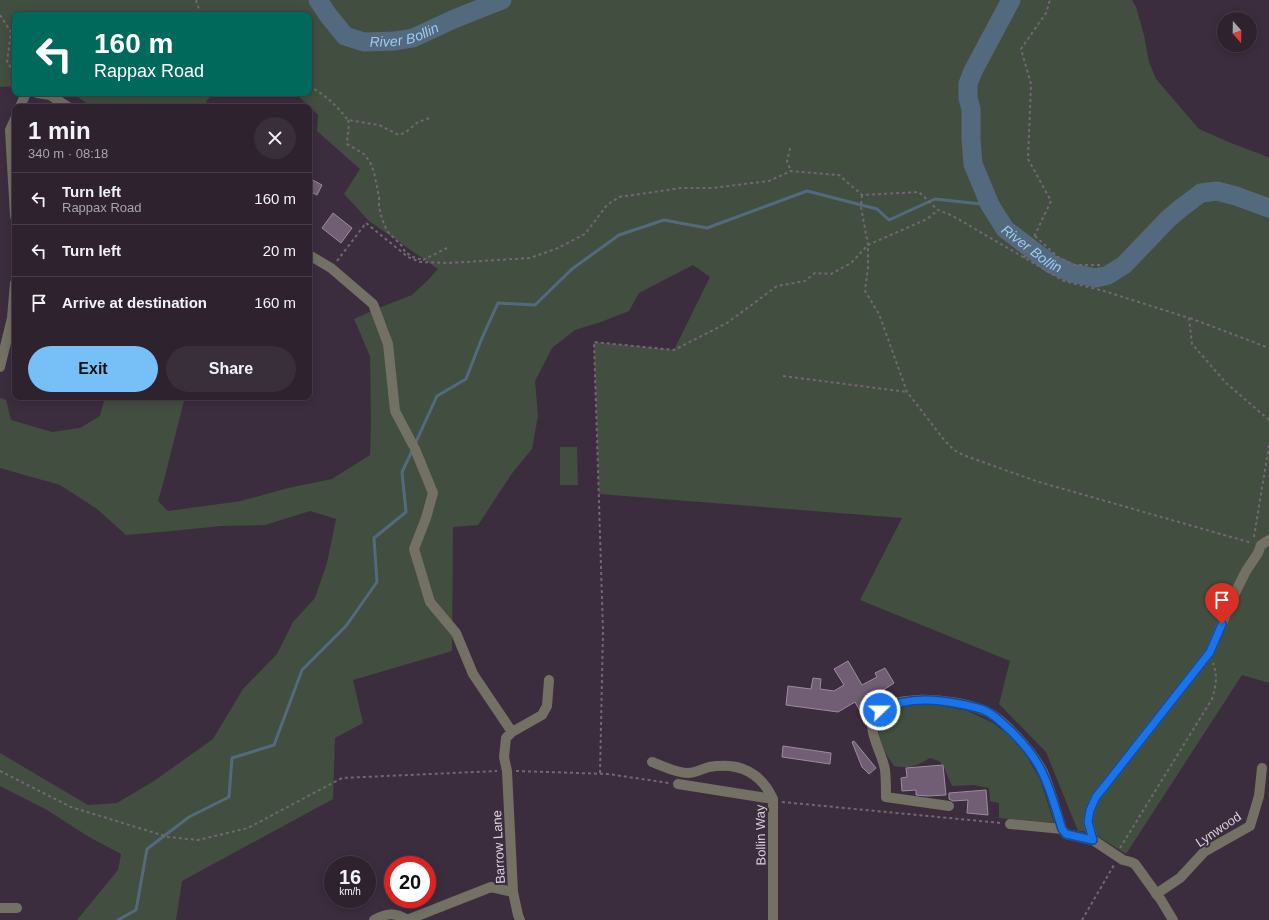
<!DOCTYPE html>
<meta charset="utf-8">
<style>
:root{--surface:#2d222e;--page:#392f3a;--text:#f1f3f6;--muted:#a7a4aa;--line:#483f4a;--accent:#76c0f7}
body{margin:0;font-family:Helvetica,sans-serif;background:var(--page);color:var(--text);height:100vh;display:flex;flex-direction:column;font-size:15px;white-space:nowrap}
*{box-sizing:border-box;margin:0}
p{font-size:13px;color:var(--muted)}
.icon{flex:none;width:22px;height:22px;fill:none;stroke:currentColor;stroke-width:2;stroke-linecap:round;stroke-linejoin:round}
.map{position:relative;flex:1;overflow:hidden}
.details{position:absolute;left:12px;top:104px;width:300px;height:296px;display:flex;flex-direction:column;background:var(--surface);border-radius:8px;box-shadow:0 2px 10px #0003,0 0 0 1px var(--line)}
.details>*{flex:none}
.banner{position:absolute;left:12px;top:12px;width:300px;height:84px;border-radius:8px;box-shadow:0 2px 10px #0003,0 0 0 1px var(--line);background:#00695c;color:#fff;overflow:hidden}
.needle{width:26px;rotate:160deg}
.tools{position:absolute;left:1217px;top:12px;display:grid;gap:8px}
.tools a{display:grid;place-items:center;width:40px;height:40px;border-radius:50%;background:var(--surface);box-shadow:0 2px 10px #0003,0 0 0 1px var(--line);font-size:20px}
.speed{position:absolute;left:324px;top:856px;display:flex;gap:8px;font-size:20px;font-weight:700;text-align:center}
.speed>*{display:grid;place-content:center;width:52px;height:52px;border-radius:50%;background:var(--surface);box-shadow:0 2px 10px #0003,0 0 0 1px var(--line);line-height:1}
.speed small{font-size:10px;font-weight:400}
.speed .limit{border:6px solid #d22;background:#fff;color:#111}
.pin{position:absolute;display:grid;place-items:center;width:34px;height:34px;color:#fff;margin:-41px -17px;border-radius:50% 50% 50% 0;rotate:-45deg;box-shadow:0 0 4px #0007}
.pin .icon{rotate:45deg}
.me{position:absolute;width:44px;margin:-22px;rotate:68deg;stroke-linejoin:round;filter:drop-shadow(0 0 3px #0008)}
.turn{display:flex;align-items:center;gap:14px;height:84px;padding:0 16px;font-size:18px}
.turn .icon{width:52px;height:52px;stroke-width:2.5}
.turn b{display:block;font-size:28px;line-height:34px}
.round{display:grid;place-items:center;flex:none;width:42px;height:42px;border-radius:21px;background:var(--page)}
.headline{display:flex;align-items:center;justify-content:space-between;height:68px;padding:0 16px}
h1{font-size:24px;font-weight:600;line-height:30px}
.action{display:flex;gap:8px;margin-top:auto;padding:8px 16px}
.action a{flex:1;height:46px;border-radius:24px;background:var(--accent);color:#111;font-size:16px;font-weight:600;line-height:46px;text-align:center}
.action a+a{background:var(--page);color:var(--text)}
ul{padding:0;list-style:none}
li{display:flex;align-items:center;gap:12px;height:52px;padding:0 16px;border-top:1px solid var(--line)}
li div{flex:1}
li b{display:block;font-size:15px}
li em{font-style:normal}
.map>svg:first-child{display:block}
.green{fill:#424e3f}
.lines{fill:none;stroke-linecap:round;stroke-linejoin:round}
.stream{stroke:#536a7e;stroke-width:3}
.river{stroke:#536a7e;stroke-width:19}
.building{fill:#715e74;stroke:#9d8b9f}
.path{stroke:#736675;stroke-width:2;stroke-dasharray:3 3;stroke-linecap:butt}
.minor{stroke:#737064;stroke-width:10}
.route-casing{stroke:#114b97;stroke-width:10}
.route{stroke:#1a73e8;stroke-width:7}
.labels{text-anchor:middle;stroke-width:4;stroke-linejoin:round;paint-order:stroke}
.street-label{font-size:13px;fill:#dbd1dc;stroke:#3c2d3e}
.water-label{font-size:14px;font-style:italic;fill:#9ecaf1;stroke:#3c2d3e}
</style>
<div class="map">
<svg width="1269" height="920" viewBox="0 0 1269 920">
<rect width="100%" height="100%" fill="#3c2d3e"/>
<!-- green -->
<path class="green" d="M0 0H1132L1136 7 1144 35 1149 62 1156 79 1199 129 1231 143 1263 155 1269 158V683L1242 675 1126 854 1091 832 1078 831 1046 752 999 704 1010 661 860 600 902 518 599 494 594 342 674 350 710 277 693 265 639 293 629 311 601 322 575 330 552 348 535 381 538 416 532 449 513 472 478 525 453 527 452 651 353 680 363 723 335 738 333 799 182 881 176 920H77L118 870 121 854 89 837 47 810 0 786V753L88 805 117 803 154 781 213 739 243 689 277 654 293 622 315 598 327 563 336 519 310 511 265 525 221 526 172 531 126 535 97 509 60 485 0 468V398L6 400 11 420 52 432 80 428 100 416 105 397H185L164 480 158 501 168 511 241 501 288 488 332 479 370 455 371 421 370 356 354 319 376 309 412 295 428 280 438 269 369 221 344 194 360 169 317 131 318 115 295 93H309V15H15V86L0 87Z
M72 93H215L207 100 205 107H92Z
M560 447H577L578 485H560Z
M925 703 968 711 993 723 1010 736 1027 757 1040 779 1054 823 999 818V803L990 801 989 788 974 785 952 786 943 765 939 761 930 758C916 766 910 769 894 766 883 750 868 726 889 712 894 708 900 705 906 704 912 703 918 704 925 703Z"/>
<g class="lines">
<!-- stream -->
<path class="stream" d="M415 444 437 396 466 379 482 338 498 303 535 305 572 269 619 235 664 220 707 228 807 191 877 209 889 220 935 199 990 205
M118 920 136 910 147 849 189 817 229 797 232 758 274 745 302 670 346 626 377 582 374 538 406 512 402 472 413 449"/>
<!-- river -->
<g class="river">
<path id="s1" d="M318 0 328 15 345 36 364 42 395 41 413 38 454 19 502 0"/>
<path id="s2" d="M1011 0 973 71 968 84V98L971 109V139L973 164 990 205 1005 229 1051 264 1072 273 1096 278 1108 275 1124 265 1168 219 1181 208 1201 193 1217 191 1236 196 1269 208"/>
</g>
</g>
<!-- building -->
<path class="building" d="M309 178 322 185 317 195 309 191Z
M333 213 352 228 341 243 322 228Z
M848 661 862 685 877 677 875 673 885 668 894 683 882 691 886 699 873 707 865 720 855 702 838 712 786 705 788 686 811 689 813 678 821 679 820 689 834 691 844 685 834 669Z
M854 741 876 768 869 774 862 767 852 742Z
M783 746 831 753 830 764 782 757Z
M943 765 946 795 927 796 916 795V790L902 791 901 778 907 777 906 768Z
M986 790 988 815 967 813 968 800 953 801 949 799V793Z"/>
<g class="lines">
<!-- path -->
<path class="path" d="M196 0 201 15
M0 15 11 32 7 62 15 73
M309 86C328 97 335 104 348 120L379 125 399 135 406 132 418 122 430 118
M348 120C350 128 347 135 347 144L364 154 370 162 374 172 379 197V207L382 219 387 231 402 246 405 252 413 257 423 260
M790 148 787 162 791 171
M862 195 861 207 868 245V267L865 291 879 314 907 392 945 441 954 450 963 455 1039 482 1252 543
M1035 236 1058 257 1074 265H1101
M1024 258 1051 201 1028 159 1031 84 1021 49 1046 13 1050 0
M423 260 447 248
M337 261 366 223 408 257 420 262 449 263 530 258 558 248 585 234 607 205 619 197 681 188H713L769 181 791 171 839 175 862 195 919 192 938 210 953 216 1064 281 1104 291 1189 318 1192 344 1226 383 1269 420
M1190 318 1269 348
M783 376 907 392
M1254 537 1269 445
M0 771 71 807 168 837 198 840 248 828 342 778 497 771
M516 771 608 774 669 783
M600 773 603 631 594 342 674 350 727 323 777 286 805 281 815 273 831 274 851 263 868 245 927 219 938 210
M782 802 1001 823
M1120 848 1212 699C1216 685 1218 677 1213 663
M1082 920 1114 865"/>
<!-- minor -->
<path class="minor" d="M37 93 50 95 68 107
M20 107 26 93
M15 119 10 130 15 216
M309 255 331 268 373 304 388 344 395 411 413 445
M0 367 12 318 15 283
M415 449 433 493 426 518 414 549 430 602 456 633 473 674 512 732
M652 762C663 766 676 773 688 773 695 773 702 769 709 767 738 762 760 771 773 799
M678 784 773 799V920
M949 806 886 797C886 788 886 778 885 770 883 754 867 732 874 717 881 703 903 701 917 700 937 699 965 703 983 710 1003 717 1033 753 1043 772 1051 790 1056 811 1062 829L1066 834 1093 840 1123 860 1131 862 1135 864 1161 900 1173 920
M1010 824 1062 829
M1093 840 1088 822 1090 810 1096 797 1210 652 1234 595 1246 571 1258 553 1261 545 1269 540
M1156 894 1180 878 1204 852 1250 826 1259 796 1262 768
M0 908H17
M374 920C386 913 395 912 407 920
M407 920 491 887 513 892
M520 920 518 915 513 892 507 771 504 757 506 738 512 732 542 715 547 706 549 680"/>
</g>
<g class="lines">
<defs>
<path id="route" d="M880 710C902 699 925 698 949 702 960 704 974 706 984 710 995 715 1002 723 1011 731 1023 743 1035 757 1042 772 1051 790 1056 810 1062 829L1066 834 1093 840 1088 822 1090 810 1096 797 1210 652 1222 624"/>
</defs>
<!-- route casing -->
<use href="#route" class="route-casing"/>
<!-- route -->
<use href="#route" class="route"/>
</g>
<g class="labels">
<!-- street labels -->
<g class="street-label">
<text transform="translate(1218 829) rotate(-34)" y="5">Lynwood</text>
<text transform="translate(760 835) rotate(-91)" y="5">Bollin Way</text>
<text transform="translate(498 847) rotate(-93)" y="5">Barrow Lane</text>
</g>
<!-- water labels -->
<g class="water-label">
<text dy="5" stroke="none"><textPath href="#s1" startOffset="106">River Bollin</textPath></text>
<text dy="5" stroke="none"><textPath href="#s2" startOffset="281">River Bollin</textPath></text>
</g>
</g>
</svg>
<div class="tools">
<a><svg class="needle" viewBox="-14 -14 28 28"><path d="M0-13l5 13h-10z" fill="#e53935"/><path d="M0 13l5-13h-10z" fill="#a7a4aa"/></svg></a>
</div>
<div class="speed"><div>16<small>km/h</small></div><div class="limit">20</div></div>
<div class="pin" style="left:1222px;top:624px;background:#d93025"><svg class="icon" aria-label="arrive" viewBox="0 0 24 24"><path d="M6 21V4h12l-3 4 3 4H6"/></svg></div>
<svg class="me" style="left:880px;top:710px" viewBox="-20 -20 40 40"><circle r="17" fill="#1a73e8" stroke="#fff" stroke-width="3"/><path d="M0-11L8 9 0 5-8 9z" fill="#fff"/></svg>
<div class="banner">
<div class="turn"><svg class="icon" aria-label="left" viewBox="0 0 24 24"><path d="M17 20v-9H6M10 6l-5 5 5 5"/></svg><div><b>160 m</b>Rappax Road</div></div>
</div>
<section class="details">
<div class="headline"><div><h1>1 min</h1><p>340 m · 08:18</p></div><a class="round"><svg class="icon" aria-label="close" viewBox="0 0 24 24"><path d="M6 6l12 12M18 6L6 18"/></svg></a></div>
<ul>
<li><svg class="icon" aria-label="left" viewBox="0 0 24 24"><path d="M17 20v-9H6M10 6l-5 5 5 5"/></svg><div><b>Turn left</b><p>Rappax Road</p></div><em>160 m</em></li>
<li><svg class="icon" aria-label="left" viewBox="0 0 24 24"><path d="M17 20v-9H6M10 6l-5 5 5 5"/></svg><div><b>Turn left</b></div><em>20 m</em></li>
<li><svg class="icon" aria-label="arrive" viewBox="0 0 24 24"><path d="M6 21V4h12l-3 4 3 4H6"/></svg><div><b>Arrive at destination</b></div><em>160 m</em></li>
</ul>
<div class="action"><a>Exit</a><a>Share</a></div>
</section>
</div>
